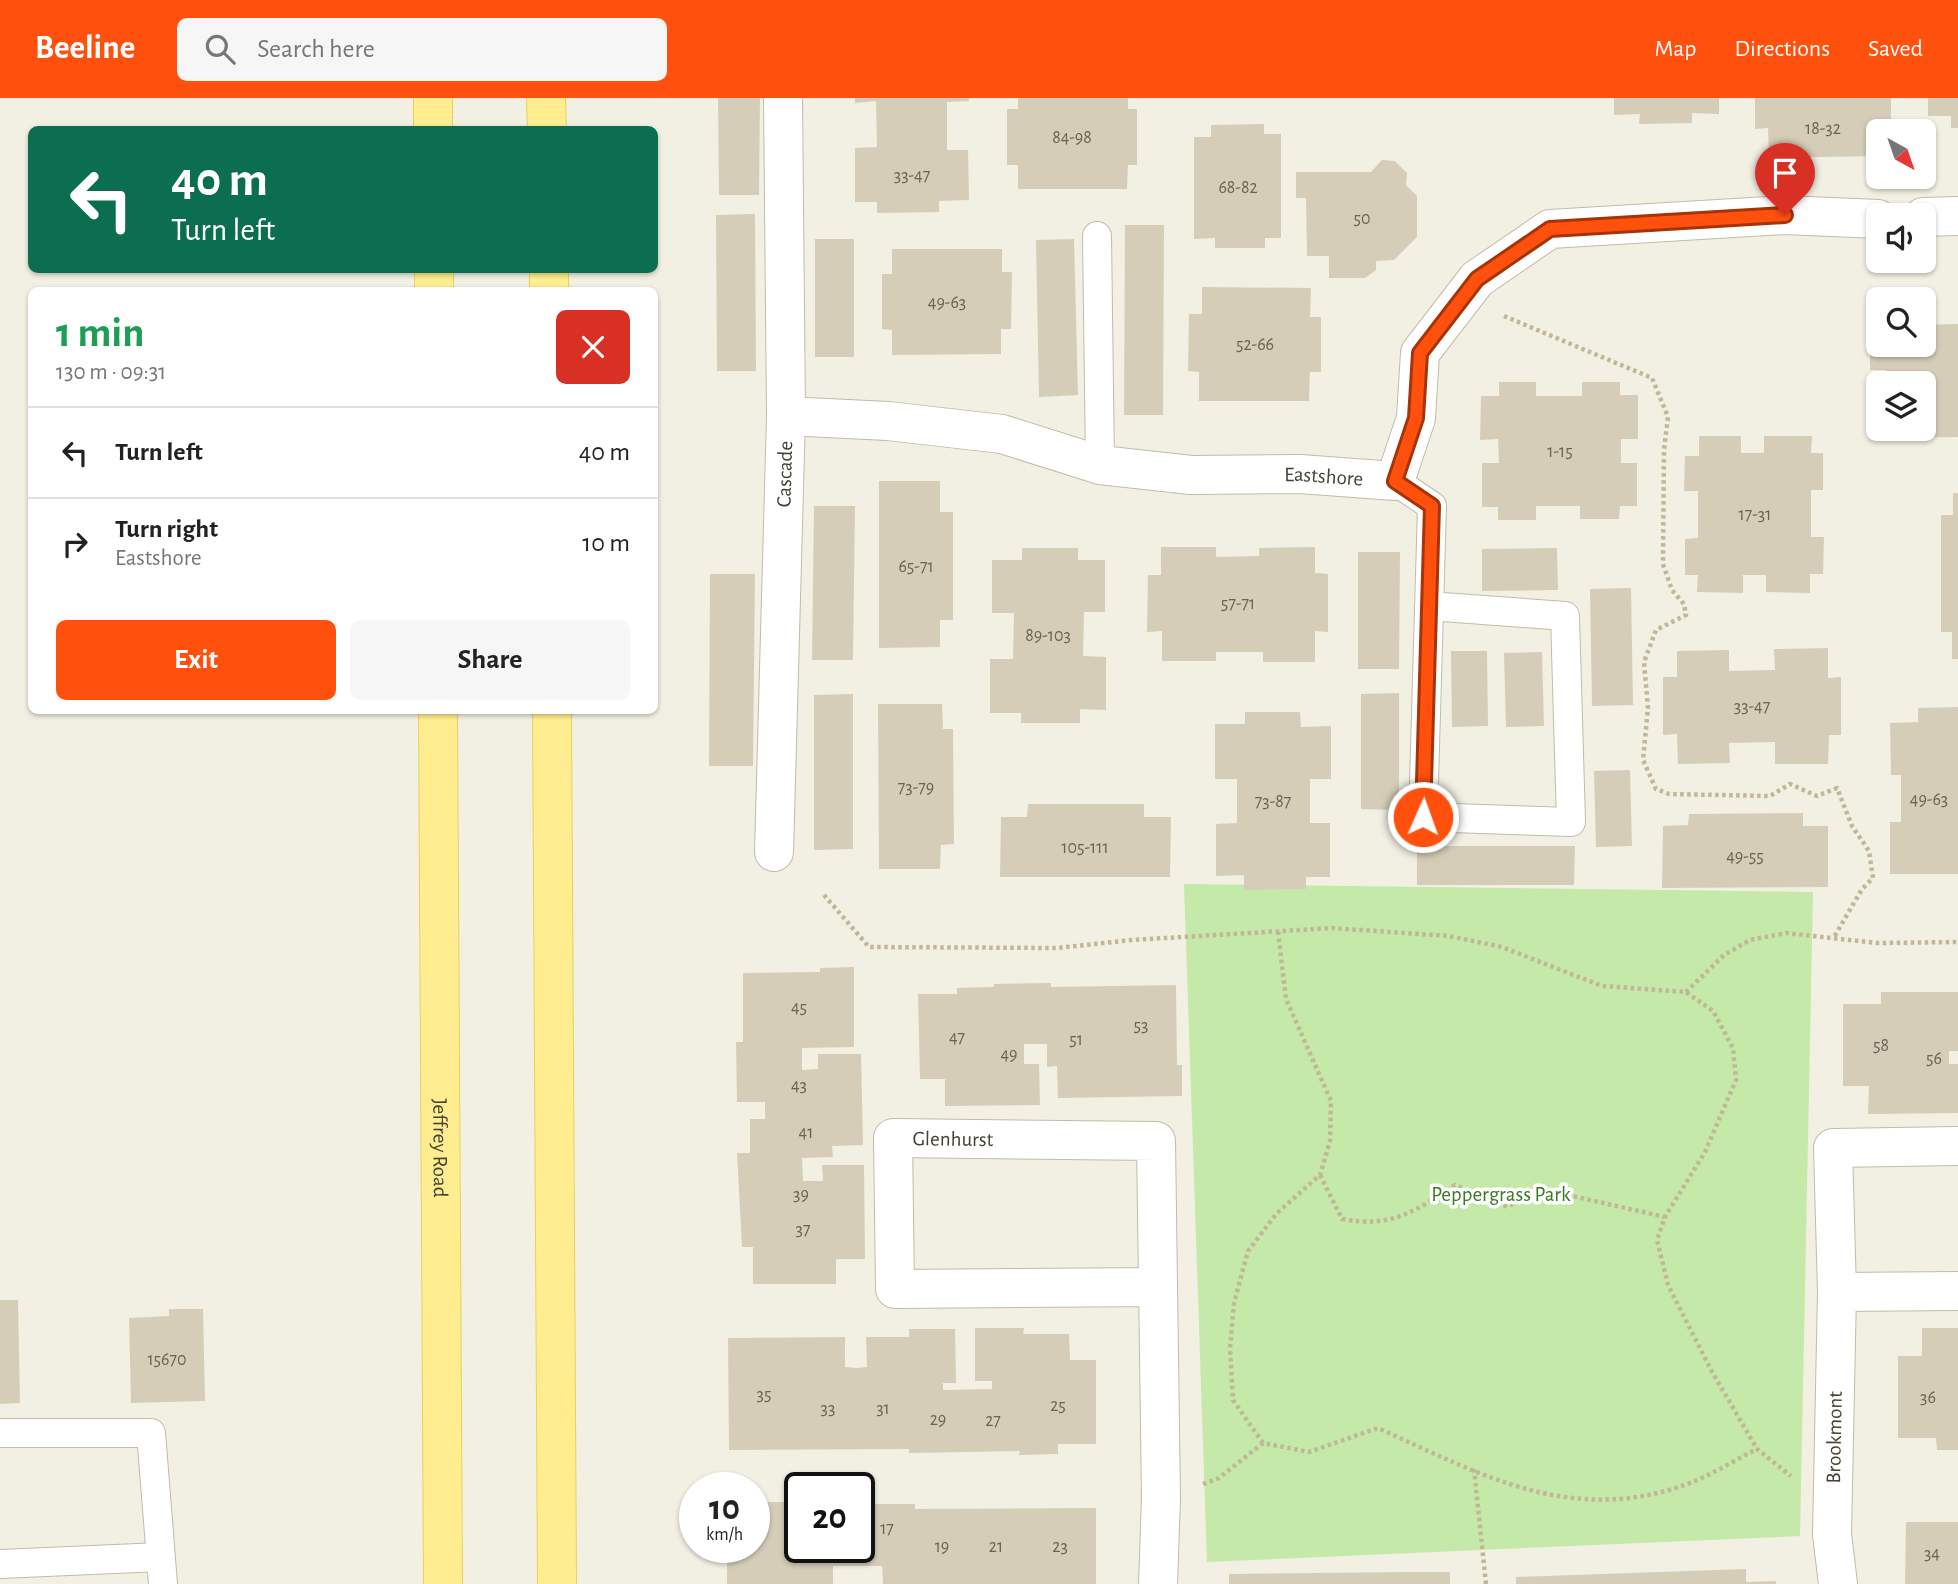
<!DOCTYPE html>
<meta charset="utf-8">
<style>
:root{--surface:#fff;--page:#f6f6f6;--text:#222;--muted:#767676;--line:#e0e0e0;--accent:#ff500e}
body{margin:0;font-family:"Alegreya Sans",sans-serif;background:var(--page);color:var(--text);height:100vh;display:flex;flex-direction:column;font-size:26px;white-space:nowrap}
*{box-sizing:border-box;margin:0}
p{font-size:23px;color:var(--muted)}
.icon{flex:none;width:38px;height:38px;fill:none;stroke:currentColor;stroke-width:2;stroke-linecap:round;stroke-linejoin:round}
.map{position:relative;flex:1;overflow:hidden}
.panel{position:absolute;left:28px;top:189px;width:630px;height:427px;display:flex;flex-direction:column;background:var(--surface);border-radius:10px;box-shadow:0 2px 5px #0004}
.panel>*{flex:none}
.hud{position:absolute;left:28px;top:28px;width:630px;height:147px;border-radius:10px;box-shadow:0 2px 5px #0004;background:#0b6e4f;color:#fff;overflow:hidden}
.needle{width:46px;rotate:140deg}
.controls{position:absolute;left:1866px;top:21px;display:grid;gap:14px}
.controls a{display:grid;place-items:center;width:70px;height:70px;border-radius:10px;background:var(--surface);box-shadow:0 2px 5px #0004;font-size:35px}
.speed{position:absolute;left:679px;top:1374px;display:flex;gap:14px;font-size:35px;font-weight:700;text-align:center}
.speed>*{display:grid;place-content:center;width:91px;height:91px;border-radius:50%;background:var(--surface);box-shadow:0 2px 5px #0004;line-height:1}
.speed small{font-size:18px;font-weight:400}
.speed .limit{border:4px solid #111;border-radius:10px;background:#fff;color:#111}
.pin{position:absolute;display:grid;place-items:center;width:60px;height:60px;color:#fff;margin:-72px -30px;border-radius:50% 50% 50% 0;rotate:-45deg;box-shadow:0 0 7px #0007}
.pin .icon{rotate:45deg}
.me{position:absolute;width:77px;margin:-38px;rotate:2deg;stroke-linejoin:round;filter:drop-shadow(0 0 5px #0008)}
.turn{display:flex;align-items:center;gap:24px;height:147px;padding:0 28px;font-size:32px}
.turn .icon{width:91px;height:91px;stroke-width:2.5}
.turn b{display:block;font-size:49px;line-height:60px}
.round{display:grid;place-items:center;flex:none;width:74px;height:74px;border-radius:10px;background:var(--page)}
.head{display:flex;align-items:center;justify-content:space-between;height:119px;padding:0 28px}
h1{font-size:42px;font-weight:600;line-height:52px;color:#1e9e55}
.action{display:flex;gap:14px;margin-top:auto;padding:14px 28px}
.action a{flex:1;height:80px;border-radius:10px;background:var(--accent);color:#fff;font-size:28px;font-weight:600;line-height:80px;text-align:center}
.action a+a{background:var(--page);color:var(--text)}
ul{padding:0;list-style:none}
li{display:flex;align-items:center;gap:21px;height:91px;padding:0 28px;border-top:2px solid var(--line)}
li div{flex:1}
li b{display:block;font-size:26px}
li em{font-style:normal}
header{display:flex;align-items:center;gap:42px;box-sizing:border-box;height:98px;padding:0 35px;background:var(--accent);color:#fff}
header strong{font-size:33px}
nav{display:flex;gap:38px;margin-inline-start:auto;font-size:24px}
.search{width:490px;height:63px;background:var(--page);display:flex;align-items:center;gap:18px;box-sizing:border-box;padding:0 24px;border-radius:10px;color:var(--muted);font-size:26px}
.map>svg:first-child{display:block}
.green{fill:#c5e9a9}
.building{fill:#d5cdb8}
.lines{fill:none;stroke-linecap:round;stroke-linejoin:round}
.lane-casing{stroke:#c1bca8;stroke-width:30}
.street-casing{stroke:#c1bca8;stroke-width:40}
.primary-casing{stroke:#e9d05b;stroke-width:40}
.path{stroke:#c1b796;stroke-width:4.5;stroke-dasharray:3.5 3.5;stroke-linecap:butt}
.lane{stroke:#fff;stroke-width:28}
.street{stroke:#fff;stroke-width:38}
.primary{stroke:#ffed90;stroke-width:38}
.route-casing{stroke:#a63409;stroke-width:18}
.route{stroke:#ff500e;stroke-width:12}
.labels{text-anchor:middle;stroke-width:7;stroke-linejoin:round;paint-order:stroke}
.number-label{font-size:18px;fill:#696354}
.street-label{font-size:21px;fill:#454033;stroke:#fff}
.park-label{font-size:21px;fill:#3a7824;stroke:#fff}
</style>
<header>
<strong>Beeline</strong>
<div class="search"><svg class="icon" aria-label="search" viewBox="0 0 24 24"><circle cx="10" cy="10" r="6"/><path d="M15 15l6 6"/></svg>Search here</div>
<nav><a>Map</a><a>Directions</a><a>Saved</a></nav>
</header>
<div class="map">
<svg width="1958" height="1486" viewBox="0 0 1958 1486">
<rect width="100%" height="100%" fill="#f2f0e3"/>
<!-- green -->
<path class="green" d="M1184 786 1813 794 1800 1438 1207 1464Z"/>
<!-- building -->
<path class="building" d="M718 0H760L759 97H719Z
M855 0H969V3L947 4V52H968L969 102 939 103V114L877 115V104H855V50L877 49 876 3 855 5Z
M1018 0H1128V11H1137V67H1128L1127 91H1018V67H1007V11H1018Z
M1614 0H1719V16L1692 15V25L1639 26 1640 16 1614 17Z
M1755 0H1891V29H1879L1878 58 1769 60 1768 30 1755 31Z
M1928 0H1958V30H1951V18H1928Z
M1264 26V36H1281V140H1265V150H1215V140L1194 141V39H1211V27Z
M1382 62 1395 63 1407 75 1406 87 1417 98V139L1394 162 1376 163V172L1365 180H1329V158H1307L1306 100H1296V74H1371Z
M755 116 756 273H717L716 117Z
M1125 127H1164L1163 317H1124Z
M815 141H854V259H815Z
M1074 141 1078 297 1039 299 1036 142Z
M892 151H1002V174H1012L1011 231H1001V256L892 257V232L882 231V176H892Z
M1202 189 1311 190 1310 219H1321V274H1310L1309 303H1199V274L1188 273 1189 216H1202Z
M1958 226V339L1869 340V295H1878V331H1923V285H1886V272H1870V227H1878V247H1923V227Z
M1499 284H1536V298H1582V284H1620V297H1638V341H1621V365H1637V408H1620L1619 421H1580V408H1536V422H1498V409H1482V365H1499L1498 341 1480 342 1481 298H1499Z
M1699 338H1741V355H1764V338H1812L1811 355H1823V392H1811V439H1824L1823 476H1810V495L1766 494V477H1743V495L1697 494 1698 477H1685V441L1698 440V393H1684L1685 358H1699Z
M879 383H940V414H953V522H940V549L879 550Z
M1953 395H1958V561H1952V534H1941V417H1953Z
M814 408H855L853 562H812Z
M1161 449H1216V459L1259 458V450L1315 449V475L1328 476V534L1315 533V564H1263V554H1216V563H1162V533L1147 534 1148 477H1161Z
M1022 450H1078V462H1105V514H1084L1083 558 1106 559V612L1080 611V625H1021V615H990V561H1013L1014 515H992V462H1022Z
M1557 450 1558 492 1482 493V451Z
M1358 454H1400L1399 571H1358Z
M710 476H755L753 668H709Z
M1631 490 1633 607 1592 608 1590 491Z
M1828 550V580L1841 579V637H1829L1828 666H1775V644L1729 645 1730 665 1678 666 1677 636 1663 637V579H1677V553L1729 552V573L1775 572 1774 551Z
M1451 553H1487L1488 628 1452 629Z
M1542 554 1544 628 1506 629 1504 555Z
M1399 595V712L1361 711V596Z
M853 596V751L814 752V597Z
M878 606H942L943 631H953L954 746 941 747 940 771H879Z
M1958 609V776H1890V724H1901V677H1891L1890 625 1918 624V610Z
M1245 614H1300L1301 629 1331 628V681H1310V725H1330V779H1306V791L1244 792V777L1216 778V726L1237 725V681H1215V626H1245Z
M1630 672 1632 748 1596 749 1594 673Z
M1028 706H1144V719H1171L1170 779H1000L1001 719H1027Z
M1803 715V728H1828V789L1662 790 1663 728 1688 727 1689 716Z
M1417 748H1575L1574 787H1417Z
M854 869V949L802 950V972L818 971V956H861L863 1047 832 1048 833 1059 802 1060 803 1083H823L822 1067H864L865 1161H836V1186H753V1149H742L737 1055H750V1021H765V1004H737L736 944H743V875L820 874V870Z
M1051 885V889L1176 887 1177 967H1182V998L1058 1000 1057 968 1047 969V946H1024V966H1039L1040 1007 945 1008V981H920L918 896H957V890L994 889V886Z
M1881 894H1958V953H1949V966H1958V1015L1868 1016 1869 988H1843V906H1881Z
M0 1202H18L20 1305 0 1306Z
M169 1211H203L205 1303 131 1305 129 1220 169 1218Z
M975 1230H1024L1023 1236H1069L1070 1262H1096V1346H1058V1356L1019 1357 1020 1353 909 1355V1351L729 1352 728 1240 845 1239V1269L857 1270 867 1269 866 1239H909V1231H955L956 1285H943V1292L992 1291V1283H975Z
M1922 1230H1958V1352H1937L1936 1340H1898V1258H1922Z
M766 1404H800V1449H859V1406H915V1411L1096 1410V1486H883L882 1468H833V1486H727V1449H754V1415H766Z
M1906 1424H1958V1486H1905Z
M1746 1471V1484L1776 1483V1486H1516V1479Z
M1410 1474H1450V1486H1229V1476Z"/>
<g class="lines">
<defs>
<path id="lane" d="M1097 138 1100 367
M1395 383 1432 408 1423 719 1571 724 1565 518 1429 508
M0 1335H151L163 1486
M0 1466 161 1459"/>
<g id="street">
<path d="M1923 119 1958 118"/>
<path id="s1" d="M786 318 888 323 1002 336 1100 367 1191 377 1300 376 1395 383 1416 320 1420 255 1477 181 1550 131 1785 117 1878 121"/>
<path id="s2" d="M774 754 786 318 783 0"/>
<path id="s3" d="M1158 1189 895 1191 893 1040 1156 1043 1161 1400 1158 1486"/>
<path d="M1837 1194 1958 1193"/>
<path id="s4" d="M1838 1486 1832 1436 1837 1194 1833 1050 1958 1048"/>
</g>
<g id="primary">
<path d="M433 0V32"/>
<path d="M546 0 547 32"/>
<path d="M434 172V192"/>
<path d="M549 172V192"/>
<path id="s5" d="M438 612 443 1486"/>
<path d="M552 612 557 1486"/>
</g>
</defs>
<!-- lane casing -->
<use href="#lane" class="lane-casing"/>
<!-- street casing -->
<use href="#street" class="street-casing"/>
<!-- primary casing -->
<use href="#primary" class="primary-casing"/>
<!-- path -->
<path class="path" d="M1504 218 1652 280 1668 319 1664 351 1663 466 1672 492 1684 506 1686 517 1656 532 1644 564 1648 610 1643 662 1656 691 1669 696 1770 698 1790 686 1817 698 1837 690 1852 728 1869 753 1873 780 1862 791 1833 841
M824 797 869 849 1057 850 1132 842 1332 830 1449 838 1502 849 1602 888 1686 894 1713 913 1733 950 1736 982 1705 1054 1665 1119 1657 1142 1668 1187 1711 1272 1757 1351 1791 1378
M1686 894 1724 857 1750 842 1786 835 1877 845 1958 844
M1320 1077 1342 1121C1392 1130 1414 1114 1455 1087L1508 1109 1537 1090 1665 1119
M1263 1345 1233 1302 1230 1250 1234 1205 1248 1153 1277 1115 1320 1077 1330 1043 1331 1003 1286 901 1278 833
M1474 1371 1486 1486
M1203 1386 1219 1380 1263 1345 1309 1354 1378 1330C1482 1377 1573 1429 1690 1385 1713 1376 1735 1362 1757 1351"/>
<!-- lane -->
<use href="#lane" class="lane"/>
<!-- street -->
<use href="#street" class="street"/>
<!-- primary -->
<use href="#primary" class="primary"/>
</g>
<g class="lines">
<defs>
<path id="route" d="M1423 719 1432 408 1395 383 1416 320 1420 255 1477 181 1550 131 1785 117"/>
</defs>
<!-- route casing -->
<use href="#route" class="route-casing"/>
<!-- route -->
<use href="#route" class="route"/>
</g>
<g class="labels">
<!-- number labels -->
<g class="number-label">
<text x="1823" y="36">18-32</text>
<text x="1072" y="45">84-98</text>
<text x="912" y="83">33-47</text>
<text x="1238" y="95">68-82</text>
<text x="1362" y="126">50</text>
<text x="947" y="210">49-63</text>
<text x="1255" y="252">52-66</text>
<text x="1560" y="359">1-15</text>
<text x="1755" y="422">17-31</text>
<text x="916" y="474">65-71</text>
<text x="1238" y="511">57-71</text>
<text x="1048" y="543">89-103</text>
<text x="1752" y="614">33-47</text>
<text x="916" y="695">73-79</text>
<text x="1929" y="707">49-63</text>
<text x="1273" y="709">73-87</text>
<text x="1085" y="755">105-111</text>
<text x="1745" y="764">49-55</text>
<text x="799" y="915">45</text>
<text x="1141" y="933">53</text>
<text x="957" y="945">47</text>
<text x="1076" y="947">51</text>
<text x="1881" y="953">58</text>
<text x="1009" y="962">49</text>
<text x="1934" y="966">56</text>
<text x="799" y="993">43</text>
<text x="806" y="1040">41</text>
<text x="801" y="1102">39</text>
<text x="803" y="1137">37</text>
<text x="167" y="1267">15670</text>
<text x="764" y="1302">35</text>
<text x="1928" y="1305">36</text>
<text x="1058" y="1313">25</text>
<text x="828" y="1316">33</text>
<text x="883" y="1316">31</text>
<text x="938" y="1327">29</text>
<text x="993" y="1328">27</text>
<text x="887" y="1436">17</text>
<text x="942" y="1454">19</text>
<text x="996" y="1454">21</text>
<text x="1060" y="1454">23</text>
<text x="1932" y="1461">34</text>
</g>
<!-- street labels -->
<g class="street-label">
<text dy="7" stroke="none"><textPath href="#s2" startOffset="378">Cascade</textPath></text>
<text dy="7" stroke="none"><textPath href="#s1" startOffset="544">Eastshore</textPath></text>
<text dy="7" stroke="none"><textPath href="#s3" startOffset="474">Glenhurst</textPath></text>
<text dy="7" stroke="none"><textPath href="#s5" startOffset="438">Jeffrey Road</textPath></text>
<text dy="7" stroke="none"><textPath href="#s4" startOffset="147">Brookmont</textPath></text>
</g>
<!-- park labels -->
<g class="park-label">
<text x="1501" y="1103">Peppergrass Park</text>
</g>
</g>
</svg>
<div class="controls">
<a><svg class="needle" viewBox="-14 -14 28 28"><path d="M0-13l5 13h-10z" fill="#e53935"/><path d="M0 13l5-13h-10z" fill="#767676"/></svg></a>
<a><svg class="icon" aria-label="sound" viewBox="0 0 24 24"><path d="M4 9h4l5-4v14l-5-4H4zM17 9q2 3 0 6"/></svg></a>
<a><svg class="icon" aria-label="search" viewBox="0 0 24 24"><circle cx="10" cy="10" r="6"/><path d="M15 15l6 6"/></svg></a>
<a><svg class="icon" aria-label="layers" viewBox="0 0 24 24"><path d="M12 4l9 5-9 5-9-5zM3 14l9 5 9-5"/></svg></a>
</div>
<div class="speed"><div>10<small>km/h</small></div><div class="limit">20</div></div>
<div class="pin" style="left:1785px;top:117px;background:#d93025"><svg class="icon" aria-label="arrive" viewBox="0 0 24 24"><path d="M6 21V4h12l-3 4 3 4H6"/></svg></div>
<svg class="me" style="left:1423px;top:719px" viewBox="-20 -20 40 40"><circle r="17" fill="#ff500e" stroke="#fff" stroke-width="3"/><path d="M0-11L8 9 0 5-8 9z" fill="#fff"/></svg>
<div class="hud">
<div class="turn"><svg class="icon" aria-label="left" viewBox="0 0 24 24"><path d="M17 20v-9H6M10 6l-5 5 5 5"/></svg><div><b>40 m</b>Turn left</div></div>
</div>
<section class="panel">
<div class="head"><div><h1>1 min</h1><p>130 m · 09:31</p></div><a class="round" style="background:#d93025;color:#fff"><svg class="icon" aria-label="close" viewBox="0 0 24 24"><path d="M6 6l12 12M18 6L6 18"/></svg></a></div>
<ul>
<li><svg class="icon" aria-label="left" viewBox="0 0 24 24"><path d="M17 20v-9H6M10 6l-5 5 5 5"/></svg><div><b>Turn left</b></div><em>40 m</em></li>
<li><svg class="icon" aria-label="right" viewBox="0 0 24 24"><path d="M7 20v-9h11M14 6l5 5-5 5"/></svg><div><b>Turn right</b><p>Eastshore</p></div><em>10 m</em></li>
</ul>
<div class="action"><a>Exit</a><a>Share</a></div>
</section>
</div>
